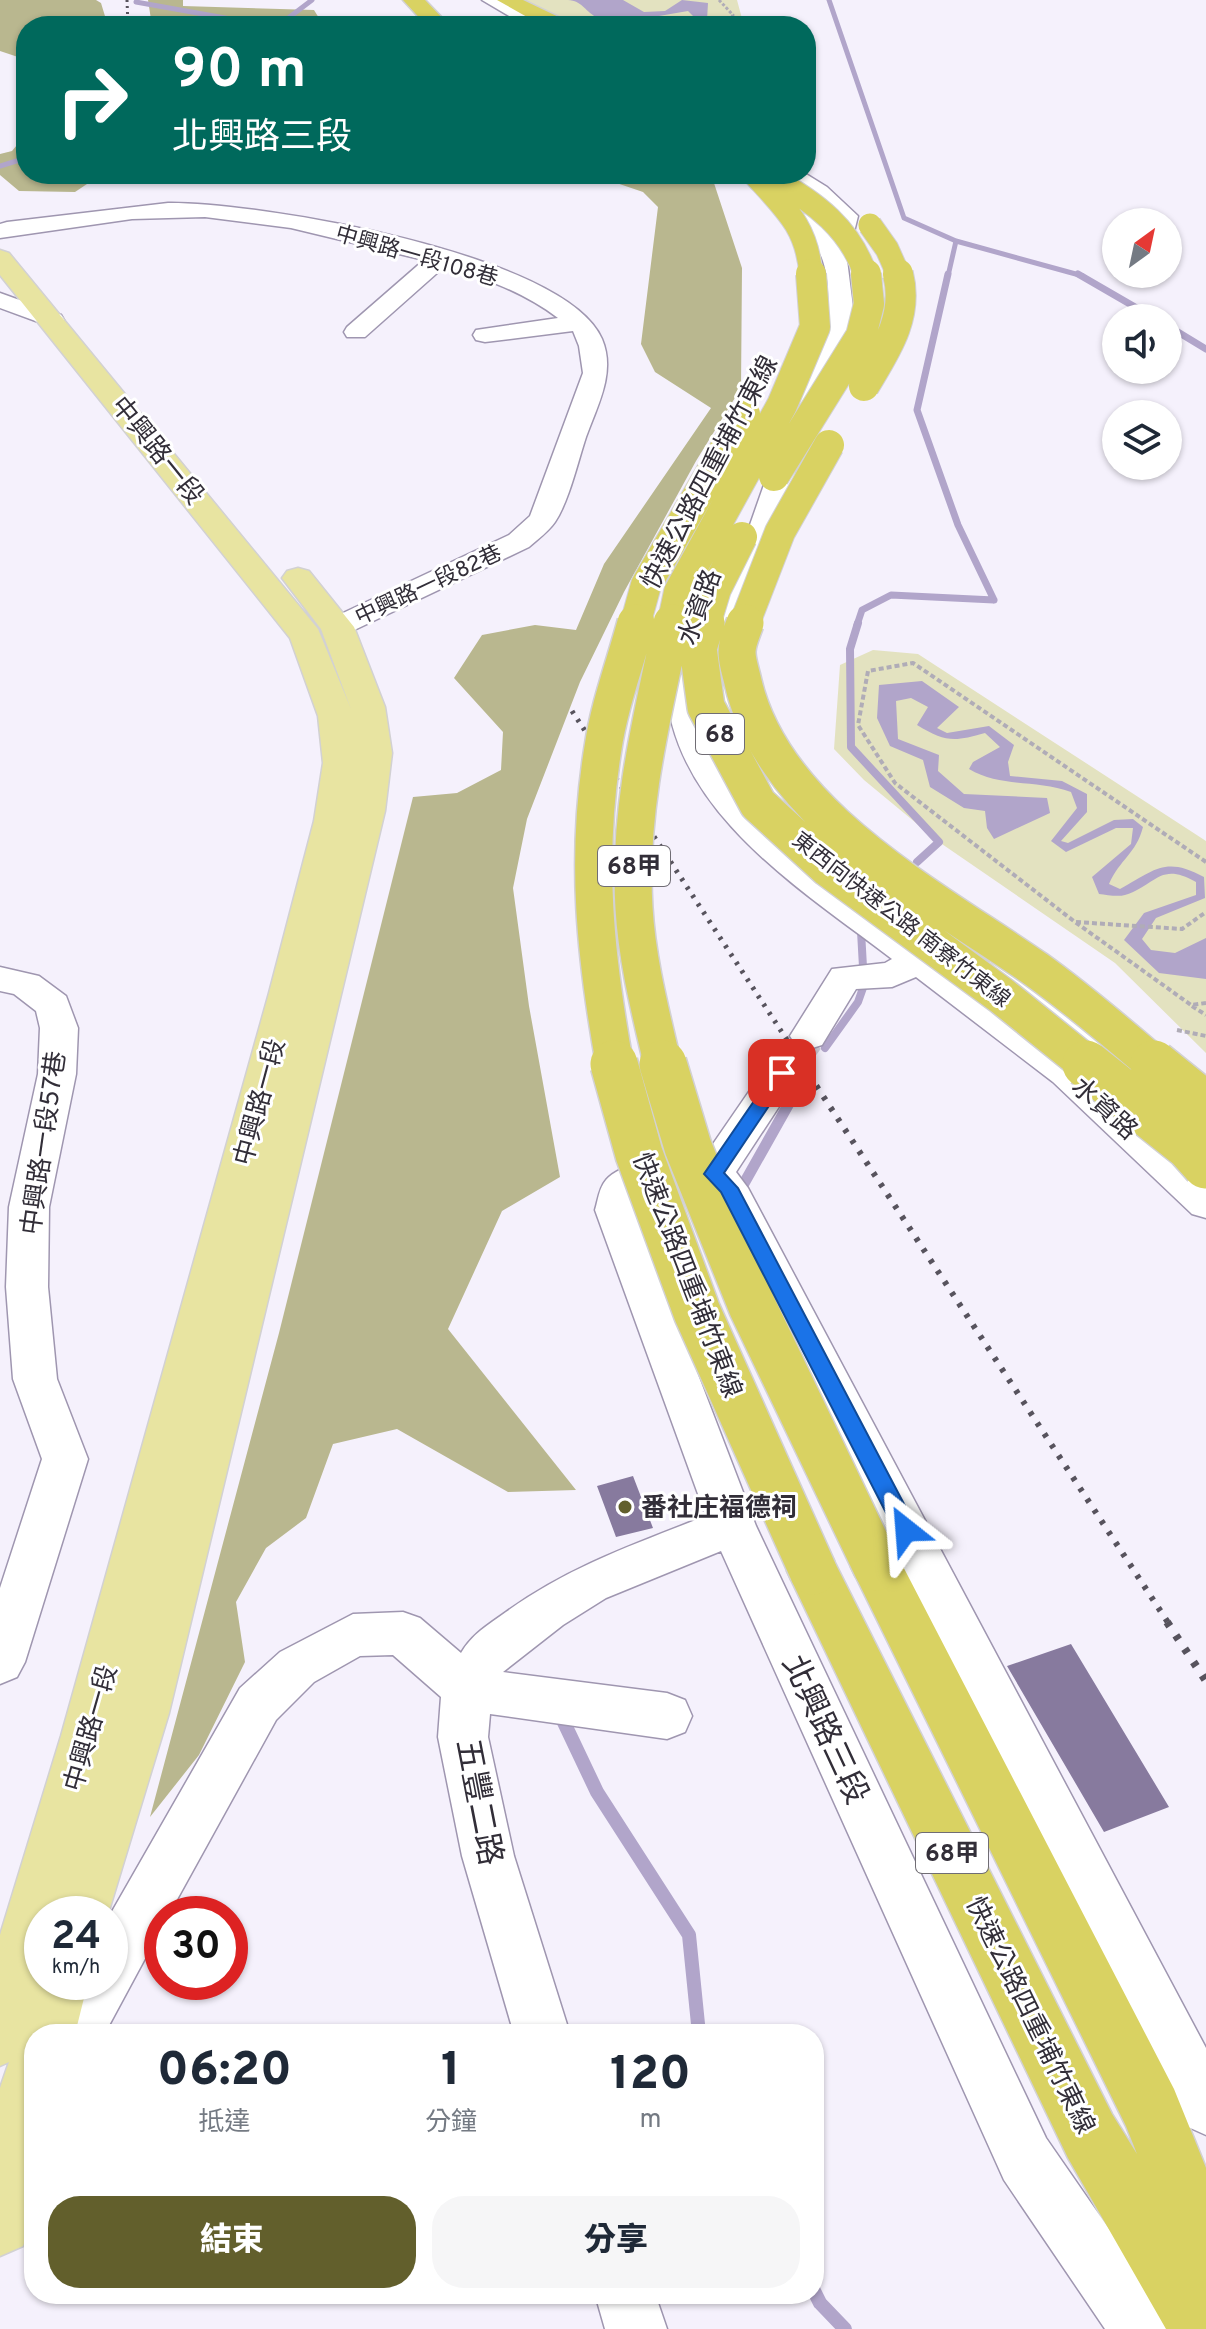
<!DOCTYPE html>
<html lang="zh-TW">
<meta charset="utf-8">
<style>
:root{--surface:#fff;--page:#f6f6f7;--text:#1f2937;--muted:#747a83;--accent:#625f2c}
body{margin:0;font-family:Overpass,"Noto Sans TC",sans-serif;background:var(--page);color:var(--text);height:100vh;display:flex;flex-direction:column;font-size:30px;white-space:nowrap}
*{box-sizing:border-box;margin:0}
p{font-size:26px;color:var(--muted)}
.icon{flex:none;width:44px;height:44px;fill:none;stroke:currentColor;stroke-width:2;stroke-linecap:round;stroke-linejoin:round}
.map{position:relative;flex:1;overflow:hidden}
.panel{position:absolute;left:24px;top:2024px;width:800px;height:280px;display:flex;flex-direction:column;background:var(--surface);border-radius:32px;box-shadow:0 2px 6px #0004}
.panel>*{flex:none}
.guide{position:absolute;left:16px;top:16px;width:800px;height:168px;border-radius:32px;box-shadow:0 2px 6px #0004;background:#00695c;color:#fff;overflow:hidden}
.needle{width:52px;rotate:33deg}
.fabs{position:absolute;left:1102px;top:208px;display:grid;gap:16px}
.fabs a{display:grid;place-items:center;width:80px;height:80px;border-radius:50%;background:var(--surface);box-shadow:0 2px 6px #0004;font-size:40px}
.speed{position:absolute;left:24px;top:1896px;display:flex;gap:16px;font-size:40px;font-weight:700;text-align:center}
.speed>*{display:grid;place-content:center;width:104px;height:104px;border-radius:50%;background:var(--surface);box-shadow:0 2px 6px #0004;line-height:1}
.speed small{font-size:20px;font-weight:400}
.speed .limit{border:12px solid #d22;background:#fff;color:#111}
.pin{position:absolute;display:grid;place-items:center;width:68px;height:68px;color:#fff;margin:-34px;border-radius:16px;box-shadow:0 4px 12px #0006}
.me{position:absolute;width:88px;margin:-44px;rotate:332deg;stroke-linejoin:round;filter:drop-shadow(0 0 6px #0008)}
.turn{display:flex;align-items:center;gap:28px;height:168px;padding:0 24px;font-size:36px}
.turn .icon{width:104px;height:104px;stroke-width:2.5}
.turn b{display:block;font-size:56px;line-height:68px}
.eta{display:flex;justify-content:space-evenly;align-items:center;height:136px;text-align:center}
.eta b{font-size:48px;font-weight:800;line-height:56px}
.cta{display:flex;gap:16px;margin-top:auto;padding:16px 24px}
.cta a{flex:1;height:92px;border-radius:32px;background:var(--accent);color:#fff;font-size:32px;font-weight:800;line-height:92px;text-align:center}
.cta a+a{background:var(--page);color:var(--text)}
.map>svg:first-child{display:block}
.green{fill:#e3e2c0}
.forest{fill:#b9b78f}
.water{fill:#b1a5ca}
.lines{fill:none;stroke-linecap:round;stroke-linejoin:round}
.stream-far4{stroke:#b1a5ca;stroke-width:5}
.stream-far3{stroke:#b1a5ca;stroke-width:7}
.stream-far2{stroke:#b1a5ca;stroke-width:8}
.stream-far1{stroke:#b1a5ca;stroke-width:11}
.stream{stroke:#b1a5ca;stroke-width:14}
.building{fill:#877a9e}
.minor-tunnel-far1{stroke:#cecad5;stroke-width:34;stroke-dasharray:34 17;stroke-linecap:butt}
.minor-tunnel{stroke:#cecad5;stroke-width:43;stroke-dasharray:43 21;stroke-linecap:butt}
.minor-casing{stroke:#9f96b0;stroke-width:3}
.major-casing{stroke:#d2d1d3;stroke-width:3}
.highway-casing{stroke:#d2d1d3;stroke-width:3}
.path-far1{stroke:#b0acb7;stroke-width:3;stroke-dasharray:3 2;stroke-linecap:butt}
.path{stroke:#b0acb7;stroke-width:4;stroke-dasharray:5 3;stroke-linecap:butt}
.minor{fill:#fff;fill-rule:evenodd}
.major{fill:#e8e4a1;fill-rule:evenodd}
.highway{fill:#d9d262;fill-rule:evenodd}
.rail-far3{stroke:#57535d;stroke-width:3;stroke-dasharray:2 4;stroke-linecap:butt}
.rail-far2{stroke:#57535d;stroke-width:5;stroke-dasharray:3 7;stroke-linecap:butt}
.rail-far1{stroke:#57535d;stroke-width:6;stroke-dasharray:4 9;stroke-linecap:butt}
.rail{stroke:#57535d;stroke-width:8;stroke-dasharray:5 11;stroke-linecap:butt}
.highway-bridge-far3-casing{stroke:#d2d1d3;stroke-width:25;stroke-linecap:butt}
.highway-bridge-far2-casing{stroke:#d2d1d3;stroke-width:32;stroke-linecap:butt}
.highway-bridge-far1-casing{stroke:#d2d1d3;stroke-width:40;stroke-linecap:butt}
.highway-bridge-casing{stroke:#d2d1d3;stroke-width:50;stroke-linecap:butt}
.highway-bridge-far3{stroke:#d9d262;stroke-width:23}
.highway-bridge-far2{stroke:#d9d262;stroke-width:30}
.highway-bridge-far1{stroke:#d9d262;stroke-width:37}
.highway-bridge{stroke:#d9d262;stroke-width:47}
.route{fill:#1a73e8;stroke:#114b97;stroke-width:2}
.poi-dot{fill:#625f2c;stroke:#fff;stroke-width:3}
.labels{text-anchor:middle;stroke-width:6;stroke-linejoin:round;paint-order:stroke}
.far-street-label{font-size:22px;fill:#322e38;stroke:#fff}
.shield{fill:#fff;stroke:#706d74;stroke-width:2}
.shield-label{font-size:24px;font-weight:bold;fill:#322e38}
.street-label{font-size:26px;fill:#322e38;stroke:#fff}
.poi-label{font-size:26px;font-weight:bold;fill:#322e38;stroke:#fff;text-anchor:start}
.near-street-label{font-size:32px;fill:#322e38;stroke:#fff}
</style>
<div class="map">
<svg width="1206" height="2329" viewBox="0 0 1206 2329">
<rect width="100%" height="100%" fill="#f5f1fc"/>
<!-- green -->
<path class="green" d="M517 0H737L744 26H568Z
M873 650 918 654 1206 841V1053L1115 963 939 842 864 780 834 749 840 665Z"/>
<!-- forest -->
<path class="forest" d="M0 0H96L101 3 108 26H26V90V79L18 57 0 51Z
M148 0H183V6L314 10 322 23 334 26H152Z
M26 134V174H102L75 192 19 191 0 175V154L12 151Z
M590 174H711L742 268 741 388 696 461 624 592 580 682 527 819 513 888 529 1006 560 1177 502 1211 448 1329 576 1490 508 1492 397 1429 333 1444 306 1518 266 1548 236 1602 245 1662 199 1755 150 1817 279 1333 413 797 457 793 501 770 503 732 454 678 482 635 535 625 576 630 604 564 711 408 655 372 641 344 658 207 643 192Z"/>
<!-- water -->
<path class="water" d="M568 0H623L644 12 665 11 682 0 708 3 707 20 701 26H682L696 19 688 11 653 17 643 22 650 26C634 26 610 24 596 17 584 10 582 1 568 0Z
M922 681 959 707 937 728 947 733 989 726 1014 745 1008 762 1010 776 1062 781 1087 794V812L1061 841 1068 843 1114 820 1133 819 1143 827C1136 854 1120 859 1109 884L1120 889C1155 870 1165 856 1204 877L1205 898 1156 918 1142 939 1151 950 1175 953 1206 938V979L1159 973 1124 940 1144 913 1196 895V882C1160 861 1156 885 1125 895 1118 897 1107 895 1099 894L1092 877 1131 844 1133 828H1116L1066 852 1051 841 1077 808 1071 792C1036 779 1001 788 969 769L973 762 1000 747 985 733C954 742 945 742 917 725L928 707 911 698 896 701 898 739 939 755 938 771 964 794 1047 798 1050 813 994 839 987 828 985 811 964 808 930 787 923 760 890 746 877 718 879 685Z"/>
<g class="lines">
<!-- stream-far4 -->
<path class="stream-far4" d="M829 0 904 218 956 241 1083 276
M136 2 270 26
M269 26 287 19 312 0
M0 166 26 158
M948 276 956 241"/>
<!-- stream-far3 -->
<path class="stream-far3" d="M948 274 917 410 958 525 994 600
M1078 274 1154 318
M1168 326 1206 349
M857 625 862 610 891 595 994 600"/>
<!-- stream-far2 -->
<path class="stream-far2" d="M858 623 850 649 851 747 939 842 917 862
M825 1048 858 1002 864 985 861 931"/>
<!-- stream-far1 -->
<path class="stream-far1" d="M742 1187 796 1091"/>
<!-- stream -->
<path class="stream" d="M560 1714 597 1792 689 1935 699 2034
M814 2291 820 2303 845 2329"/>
</g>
<!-- building -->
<path class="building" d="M633 1476 653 1528 616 1537 597 1486Z
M1071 1644 1169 1807 1104 1832 1007 1666Z"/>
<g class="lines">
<!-- minor-tunnel-far1 -->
<path class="minor-tunnel-far1" d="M787 1066 809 1036"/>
<!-- minor-tunnel -->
<path class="minor-tunnel" d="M782 1073 789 1064"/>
<defs>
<path id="minor" d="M482 0H505L551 26H526Z
M762 174H778L830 236 835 218 780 174H806L827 187 858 216 847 260 853 307 850 329 796 433 802 434 806 440 754 599 739 661 744 705 788 786 852 846 847 853 835 857 823 853 762 798 712 705 709 661 724 599 772 462 761 460 757 454 826 329C829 308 830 282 823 261 816 238 779 202 762 183L759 178Z
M168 203C256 202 565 253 602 339 616 372 598 404 586 437 578 461 569 501 555 522 549 531 538 539 529 547L348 633 337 636 326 633 322 627 326 621 509 535 530 516 583 373 579 346 573 331 485 342 476 340 473 335 476 330 558 318C525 293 485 278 445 266L365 337H347L344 332 347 327 424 260 291 228 205 217 132 219 0 238V224L7 222Z
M0 293 61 315 64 320 61 325 52 327 0 308Z
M693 607 704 610 708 616 695 660 699 707 726 776 770 828 833 880 919 944 938 937 951 941 956 949 943 962 1081 1064 1206 1179V1218L1192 1214 1053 1082 916 977 892 987 856 989 822 1045 809 1049 796 1045 790 1036 832 969 885 963 892 959C802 890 673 812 666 686 665 661 668 631 682 610Z
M978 937 991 941 1133 1050 1139 1059 1133 1068 1120 1072 1107 1068 965 957 960 949 965 941Z
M0 967 39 976 66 996 78 1028 76 1074 49 1207 48 1287 57 1379 88 1459 25 1662 17 1677 0 1684V1588L42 1459 13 1379 6 1287 9 1207 38 1074 40 1028 36 1011 14 994 0 991Z
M782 1060 796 1064 801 1073 736 1172 748 1188 1206 2048V2135L1186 2126 712 1197C694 1178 669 1185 644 1192L639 1196 635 1210 756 1526 1046 2138 1163 2307 1172 2329H1105L1004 2180 721 1551 606 1598 563 1625 503 1672 667 1693 685 1700 692 1716 685 1732 667 1739 490 1714 488 1737 514 1856 570 2034H514L462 1856 438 1737 441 1697 393 1655 360 1656 314 1682 276 1720 169 1914H162V1927L106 2031 97 2034H34V2044L0 2033V1975L29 1988 64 1987 72 1982H110V1915L240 1688 280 1652 353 1614 403 1612 420 1618 461 1653C472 1634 488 1625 506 1612 568 1567 635 1544 706 1516L595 1210C598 1200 599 1188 606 1180 621 1161 682 1153 704 1157L768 1064Z
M595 2294H655L667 2329H605Z"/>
<path id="major" d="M0 250 9 253 318 629 351 709 321 629 282 578 287 571 298 568 309 571 354 627 385 707 392 753 385 811 169 1713 108 1914H42V1982H88L75 2034H34V2217L23 2246 0 2256V2088L9 2062 0 2066V1935L61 1736 269 993 314 821 323 763 318 716 290 638 0 275Z"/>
<path id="highway" d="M403 0H425L450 26H427Z
M497 0H523L567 21 570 26H543Z
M877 1545 895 1551 1174 2089 1206 2168V2329H1166L1068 2158 787 1571 795 1555 813 1549 831 1555 1112 2114 1137 2154 1126 2126 851 1567 859 1551Z"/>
</defs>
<!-- minor casing -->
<use href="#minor" class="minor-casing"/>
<!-- major casing -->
<use href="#major" class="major-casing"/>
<!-- highway casing -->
<use href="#highway" class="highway-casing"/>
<!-- path-far1 -->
<path class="path-far1" d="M719 0 733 15 726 26"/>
<!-- path -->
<path class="path" d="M1206 862 913 663 868 671 858 725 895 783 1075 922 1191 1005 1206 1003
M1076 922 1182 929 1206 912
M1192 1006 1206 1015
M1177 1030 1206 1036"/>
<!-- minor -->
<use href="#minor" class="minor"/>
<!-- major -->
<use href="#major" class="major"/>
<!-- highway -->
<use href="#highway" class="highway"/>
<!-- rail-far3 -->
<path class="rail-far3" d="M127 0 128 26"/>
<!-- rail-far2 -->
<path class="rail-far2" d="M572 711 804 1066"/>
<!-- rail-far1 -->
<path class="rail-far1" d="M802 1064 1169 1624"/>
<!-- rail -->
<path class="rail" d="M1167 1622 1206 1681"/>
<defs>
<path id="highway-bridge-far3" d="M754 174C786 209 808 228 811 276
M773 179C815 202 851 229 866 276
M870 225 887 249 899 276"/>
<path id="highway-bridge-far2" d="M864 386C885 351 909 317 898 274
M774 476 861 336 869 304 866 274
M635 625 646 585 745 414
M672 625 679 592 782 405 815 327 811 274
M705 625 716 589 742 537
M744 625 780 532 829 445"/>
<path id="highway-bridge-far1" d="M706 623 698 648 706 707 758 804 828 868 1002 996 1089 1066
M745 623C742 632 737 642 737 652 737 662 741 673 743 682 773 815 934 898 1037 970 1079 1000 1117 1033 1156 1066
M615 1066C595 956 585 858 603 748 609 706 625 664 636 623
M663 1066C651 1014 637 961 634 908 628 811 652 717 672 623"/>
<path id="highway-bridge" d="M614 1064 639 1154 697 1312 813 1571
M663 1064 688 1147 752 1306 877 1567
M1086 1064 1189 1146 1206 1165
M1154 1064 1206 1106"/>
</defs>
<!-- highway-bridge-far3 casing -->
<use href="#highway-bridge-far3" class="highway-bridge-far3-casing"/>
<!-- highway-bridge-far2 casing -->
<use href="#highway-bridge-far2" class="highway-bridge-far2-casing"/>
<!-- highway-bridge-far1 casing -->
<use href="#highway-bridge-far1" class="highway-bridge-far1-casing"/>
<!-- highway-bridge casing -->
<use href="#highway-bridge" class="highway-bridge-casing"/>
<!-- highway-bridge-far3 -->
<use href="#highway-bridge-far3" class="highway-bridge-far3"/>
<!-- highway-bridge-far2 -->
<use href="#highway-bridge-far2" class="highway-bridge-far2"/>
<!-- highway-bridge-far1 -->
<use href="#highway-bridge-far1" class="highway-bridge-far1"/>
<!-- highway-bridge -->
<use href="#highway-bridge" class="highway-bridge"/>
</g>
<!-- route -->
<path class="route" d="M782 1067 791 1073 724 1173 738 1188 914 1523 917 1530 914 1536 906 1538 898 1536 721 1192 704 1174 776 1069Z"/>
<!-- markers -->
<circle class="poi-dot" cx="625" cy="1507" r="8"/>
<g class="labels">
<!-- far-street labels -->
<g class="far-street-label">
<text transform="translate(417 255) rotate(16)" y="8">中興路一段108巷</text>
<text transform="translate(428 584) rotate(-25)" y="8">中興路一段82巷</text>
<text transform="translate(902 919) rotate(38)" y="8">東西向快速公路 南寮竹東線</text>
</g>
<!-- shield labels -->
<g class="shield">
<rect x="696" y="714" width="48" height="40" rx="6"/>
<rect x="598" y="846" width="72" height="40" rx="6"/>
<rect x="916" y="1833" width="72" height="40" rx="6"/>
</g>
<g class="shield-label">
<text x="720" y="742">68</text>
<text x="634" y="874">68甲</text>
<text x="952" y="1861">68甲</text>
</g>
<!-- street labels -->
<g class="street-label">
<text transform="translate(158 450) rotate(51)" y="9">中興路一段</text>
<text transform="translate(709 472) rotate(-62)" y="9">快速公路四重埔竹東線</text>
<text transform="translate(699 607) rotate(-70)" y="9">水資路</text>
<text transform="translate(259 1102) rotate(-75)" y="9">中興路一段</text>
<text transform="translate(1105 1108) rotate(42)" y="9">水資路</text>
<text transform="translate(43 1143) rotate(-82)" y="9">中興路一段57巷</text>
<text transform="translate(688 1275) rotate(69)" y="9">快速公路四重埔竹東線</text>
<text transform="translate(90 1728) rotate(-74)" y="9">中興路一段</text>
<text transform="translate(1031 2015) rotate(64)" y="9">快速公路四重埔竹東線</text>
</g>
<!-- poi labels -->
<g class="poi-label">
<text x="641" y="1516">番社庄福德祠</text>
</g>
<!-- near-street labels -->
<g class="near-street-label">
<text transform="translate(826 1729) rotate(65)" y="11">北興路三段</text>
<text transform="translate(480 1802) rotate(79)" y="11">五豐二路</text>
</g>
</g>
</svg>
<div class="fabs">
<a><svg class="needle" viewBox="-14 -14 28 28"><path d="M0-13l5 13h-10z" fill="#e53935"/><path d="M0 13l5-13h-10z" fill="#747a83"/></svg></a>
<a><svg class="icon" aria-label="sound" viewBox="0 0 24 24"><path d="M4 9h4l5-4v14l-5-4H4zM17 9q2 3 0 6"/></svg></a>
<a><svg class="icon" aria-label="layers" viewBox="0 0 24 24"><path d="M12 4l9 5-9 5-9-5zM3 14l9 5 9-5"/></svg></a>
</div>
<div class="speed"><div>24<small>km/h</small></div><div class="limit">30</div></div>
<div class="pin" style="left:782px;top:1073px;background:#d93025"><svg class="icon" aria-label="arrive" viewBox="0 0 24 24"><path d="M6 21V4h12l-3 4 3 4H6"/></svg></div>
<svg class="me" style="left:906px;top:1530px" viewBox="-20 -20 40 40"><path d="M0-17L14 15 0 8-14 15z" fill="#1a73e8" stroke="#fff" stroke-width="4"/></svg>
<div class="guide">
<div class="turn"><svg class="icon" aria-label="right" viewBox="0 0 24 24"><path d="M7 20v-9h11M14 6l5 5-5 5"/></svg><div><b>90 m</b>北興路三段</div></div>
</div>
<section class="panel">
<div class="eta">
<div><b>06:20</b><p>抵達</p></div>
<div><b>1</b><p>分鐘</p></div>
<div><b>120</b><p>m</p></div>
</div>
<div class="cta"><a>結束</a><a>分享</a></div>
</section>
</div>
